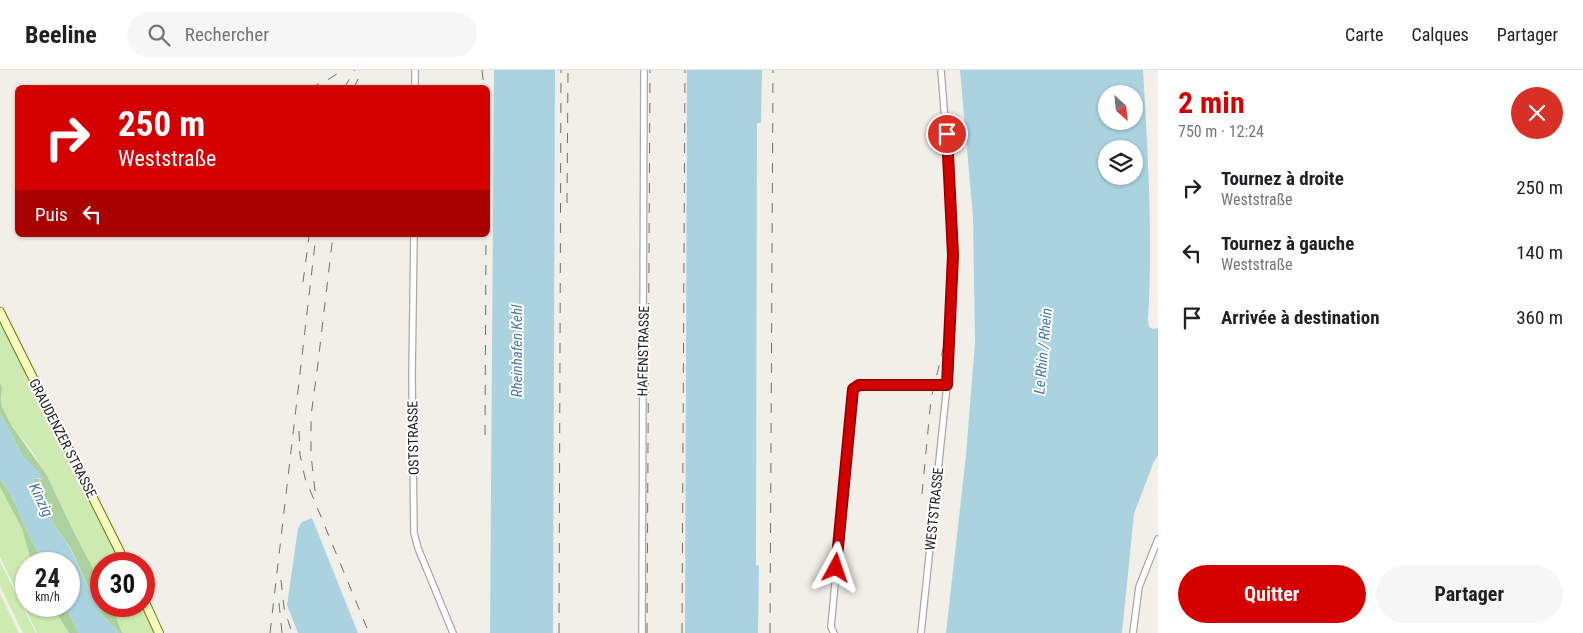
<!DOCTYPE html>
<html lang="fr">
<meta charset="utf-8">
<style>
:root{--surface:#fff;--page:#f6f6f6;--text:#202124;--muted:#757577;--line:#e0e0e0;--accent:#d40000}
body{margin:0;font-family:"Roboto Condensed",sans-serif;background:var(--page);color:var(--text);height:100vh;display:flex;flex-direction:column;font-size:19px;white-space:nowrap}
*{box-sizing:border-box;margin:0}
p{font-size:16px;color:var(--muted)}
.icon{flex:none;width:28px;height:28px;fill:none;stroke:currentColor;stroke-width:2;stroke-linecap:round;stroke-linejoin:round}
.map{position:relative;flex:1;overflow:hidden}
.drawer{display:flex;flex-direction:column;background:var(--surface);width:425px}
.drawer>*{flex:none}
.hud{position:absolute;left:15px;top:15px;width:475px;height:152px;border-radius:8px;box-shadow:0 1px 4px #0004;background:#d40000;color:#fff;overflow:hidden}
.needle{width:32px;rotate:153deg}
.tools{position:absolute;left:1098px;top:15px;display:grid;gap:10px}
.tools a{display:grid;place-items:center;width:45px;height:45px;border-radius:50%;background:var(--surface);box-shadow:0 1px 4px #0004;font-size:25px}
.speed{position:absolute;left:15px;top:482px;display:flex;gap:10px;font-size:25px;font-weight:700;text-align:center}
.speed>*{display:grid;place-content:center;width:65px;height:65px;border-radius:50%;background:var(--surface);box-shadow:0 1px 4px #0004;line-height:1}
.speed small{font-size:12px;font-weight:400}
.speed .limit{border:8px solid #d22;background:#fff;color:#111}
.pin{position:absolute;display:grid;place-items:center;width:42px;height:42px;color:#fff;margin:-21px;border:2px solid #fff;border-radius:50%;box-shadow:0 1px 5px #0007}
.me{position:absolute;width:55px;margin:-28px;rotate:5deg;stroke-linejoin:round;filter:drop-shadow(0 0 4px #0008)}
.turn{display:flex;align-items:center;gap:18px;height:105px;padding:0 20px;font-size:22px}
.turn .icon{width:65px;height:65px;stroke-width:2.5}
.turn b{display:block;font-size:35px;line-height:42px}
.then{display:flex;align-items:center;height:48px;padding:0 20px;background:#0003;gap:10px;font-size:19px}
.round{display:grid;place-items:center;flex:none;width:52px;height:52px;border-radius:26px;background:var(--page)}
.overview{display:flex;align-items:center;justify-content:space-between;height:85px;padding:0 20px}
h1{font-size:30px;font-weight:700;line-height:38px;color:var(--accent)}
.action{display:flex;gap:10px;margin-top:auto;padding:10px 20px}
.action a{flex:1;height:58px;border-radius:30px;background:var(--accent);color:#fff;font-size:20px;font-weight:700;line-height:58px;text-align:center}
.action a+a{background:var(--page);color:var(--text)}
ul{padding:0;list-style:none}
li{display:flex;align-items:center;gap:15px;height:65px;padding:0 20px}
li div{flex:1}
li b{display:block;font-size:19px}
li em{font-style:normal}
header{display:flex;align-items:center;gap:30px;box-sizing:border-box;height:70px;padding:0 25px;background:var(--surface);border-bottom:1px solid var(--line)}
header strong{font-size:24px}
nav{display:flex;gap:28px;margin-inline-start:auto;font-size:18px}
.search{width:350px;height:45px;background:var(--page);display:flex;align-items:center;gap:12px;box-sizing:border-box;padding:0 18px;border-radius:28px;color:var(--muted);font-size:19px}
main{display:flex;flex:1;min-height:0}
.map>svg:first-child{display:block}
.grass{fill:#cdebb0}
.forest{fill:#add19e}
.water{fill:#aad3df;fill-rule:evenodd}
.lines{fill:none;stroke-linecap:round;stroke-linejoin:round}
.street-casing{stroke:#a9a9a9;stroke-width:8}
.secondary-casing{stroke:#707d05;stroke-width:10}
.street{stroke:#fff;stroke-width:5.5}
.secondary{stroke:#f7fabf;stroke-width:8}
.rail{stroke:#707070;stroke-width:1;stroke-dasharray:10 10;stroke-linecap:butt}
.route-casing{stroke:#8a0000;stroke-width:12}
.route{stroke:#d40000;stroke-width:9}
.labels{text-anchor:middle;stroke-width:4;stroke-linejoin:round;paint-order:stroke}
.street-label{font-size:14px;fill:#222;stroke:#fff}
.water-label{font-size:15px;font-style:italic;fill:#4a7aab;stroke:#fff}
</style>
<header>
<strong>Beeline</strong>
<div class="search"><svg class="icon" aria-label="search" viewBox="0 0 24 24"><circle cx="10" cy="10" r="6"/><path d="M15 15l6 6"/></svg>Rechercher</div>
<nav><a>Carte</a><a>Calques</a><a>Partager</a></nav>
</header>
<main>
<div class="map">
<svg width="1158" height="563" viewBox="0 0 1158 563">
<rect width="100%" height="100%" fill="#f2efe9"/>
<!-- grass -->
<path class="grass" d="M0 247 123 494H101V514C80 474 61 433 39 393 29 374 12 360 3 339 0 330 3 321 0 312Z
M0 417 22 459 32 494H26V536H52L69 563H37L0 487Z
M0 492 36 563H23L0 516Z
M0 524 19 563H0Z
M112 536H144L157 563H122Z"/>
<!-- forest -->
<path class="forest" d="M0 312 2 318 1 328 2 337 12 356 46 404 74 462 101 514V536H112L122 563H118L116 559 101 544 71 479 55 456 33 410 34 408 42 410 22 385 0 343Z
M0 409C14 426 20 446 29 465 34 475 39 484 44 494H32L22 459 0 417Z
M52 536H65L79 563H69Z"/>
<!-- water -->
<path class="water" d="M494 0H555L553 563H490Z
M687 0H762L761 53H757L756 495 759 496 758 563H685Z
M960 0H1143C1148 83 1153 167 1148 250L1149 257 1153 259 1158 258V386L1154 391 1134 444 1122 563H946L966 385 975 272 973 147ZM1106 24H1134V51H1106ZM1106 79H1134V106H1106Z
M0 343 22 385 45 409 34 408 33 410 55 456 71 480 101 544 116 559 118 563H79L65 536H69V494H44C39 484 34 475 29 465 20 446 14 426 0 409Z
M312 448 358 563H298L287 535 298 458 302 452Z"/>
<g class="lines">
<defs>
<path id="street" d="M415 0V18
M414 165 412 306 414 463 418 478 453 563
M642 563 644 0
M834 563 831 557 853 319 856 316 862 315H947
M921 563 947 315 952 221 953 185 950 116 941 0
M1133 563 1139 517 1158 469"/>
<path id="secondary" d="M0 242 126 494
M144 530 159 563"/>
</defs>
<!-- street casing -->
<use href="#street" class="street-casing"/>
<!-- secondary casing -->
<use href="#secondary" class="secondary-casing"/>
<!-- street -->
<use href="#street" class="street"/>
<!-- secondary -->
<use href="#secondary" class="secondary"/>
<!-- rail -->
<path class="rail" d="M482 0 484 18
M310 18 329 9 343 0
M344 18 355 0
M354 18 362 0
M567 133 568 0
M303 212 309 167
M299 361 300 385 305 408 369 563
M485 365 486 165
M315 421 311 385V346L318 293 333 165
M922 424 931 329 945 271
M281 510 284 538 292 563
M279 533 282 563
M270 563 316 165
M559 563 561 0
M647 563 650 0
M682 563 685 0
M770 563 773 0"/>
</g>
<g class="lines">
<defs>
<path id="route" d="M836 498 853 319 859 315H947L953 185 947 64"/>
</defs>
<!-- route casing -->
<use href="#route" class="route-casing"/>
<!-- route -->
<use href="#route" class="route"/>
</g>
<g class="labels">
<!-- street labels -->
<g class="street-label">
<text transform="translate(643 281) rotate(-89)" y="5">HAFENSTRASSE</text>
<text transform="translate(63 368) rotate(63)" y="5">GRAUDENZER STRASSE</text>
<text transform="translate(413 368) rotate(-91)" y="5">OSTSTRASSE</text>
<text transform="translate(934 439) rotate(-84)" y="5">WESTSTRASSE</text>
</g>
<!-- water labels -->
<g class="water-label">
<text transform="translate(517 281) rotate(-90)" y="5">Rheinhafen Kehl</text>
<text transform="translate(1043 281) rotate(-85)" y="5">Le Rhin / Rhein</text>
<text transform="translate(41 430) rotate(64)" y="5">Kinzig</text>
</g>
</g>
</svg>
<div class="tools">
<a><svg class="needle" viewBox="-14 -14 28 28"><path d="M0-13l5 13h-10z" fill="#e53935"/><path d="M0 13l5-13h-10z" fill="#757577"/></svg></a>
<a><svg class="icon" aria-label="layers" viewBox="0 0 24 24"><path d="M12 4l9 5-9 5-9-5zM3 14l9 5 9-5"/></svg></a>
</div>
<div class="speed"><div>24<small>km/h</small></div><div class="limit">30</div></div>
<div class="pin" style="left:947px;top:64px;background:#d93025"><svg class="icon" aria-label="arrive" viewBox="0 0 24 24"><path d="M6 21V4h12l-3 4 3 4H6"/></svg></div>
<svg class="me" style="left:836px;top:498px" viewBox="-20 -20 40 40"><path d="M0-17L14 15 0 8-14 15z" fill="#d40000" stroke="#fff" stroke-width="4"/></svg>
<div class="hud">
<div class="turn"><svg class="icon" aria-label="right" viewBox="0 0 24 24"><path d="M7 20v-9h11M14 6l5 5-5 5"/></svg><div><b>250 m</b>Weststraße</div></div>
<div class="then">Puis<svg class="icon" aria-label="left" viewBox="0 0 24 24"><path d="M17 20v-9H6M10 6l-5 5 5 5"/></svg></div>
</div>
</div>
<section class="drawer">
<div class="overview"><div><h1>2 min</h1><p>750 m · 12:24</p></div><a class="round" style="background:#d93025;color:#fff"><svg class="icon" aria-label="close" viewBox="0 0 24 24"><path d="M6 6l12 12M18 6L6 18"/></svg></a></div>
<ul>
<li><svg class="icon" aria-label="right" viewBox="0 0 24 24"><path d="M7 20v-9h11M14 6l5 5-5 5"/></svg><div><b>Tournez à droite</b><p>Weststraße</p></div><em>250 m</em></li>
<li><svg class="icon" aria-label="left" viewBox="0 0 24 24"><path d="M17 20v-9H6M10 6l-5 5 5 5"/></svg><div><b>Tournez à gauche</b><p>Weststraße</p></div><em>140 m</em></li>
<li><svg class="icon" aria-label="arrive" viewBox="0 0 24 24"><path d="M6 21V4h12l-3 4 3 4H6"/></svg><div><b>Arrivée à destination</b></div><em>360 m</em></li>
</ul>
<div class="action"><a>Quitter</a><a>Partager</a></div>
</section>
</main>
